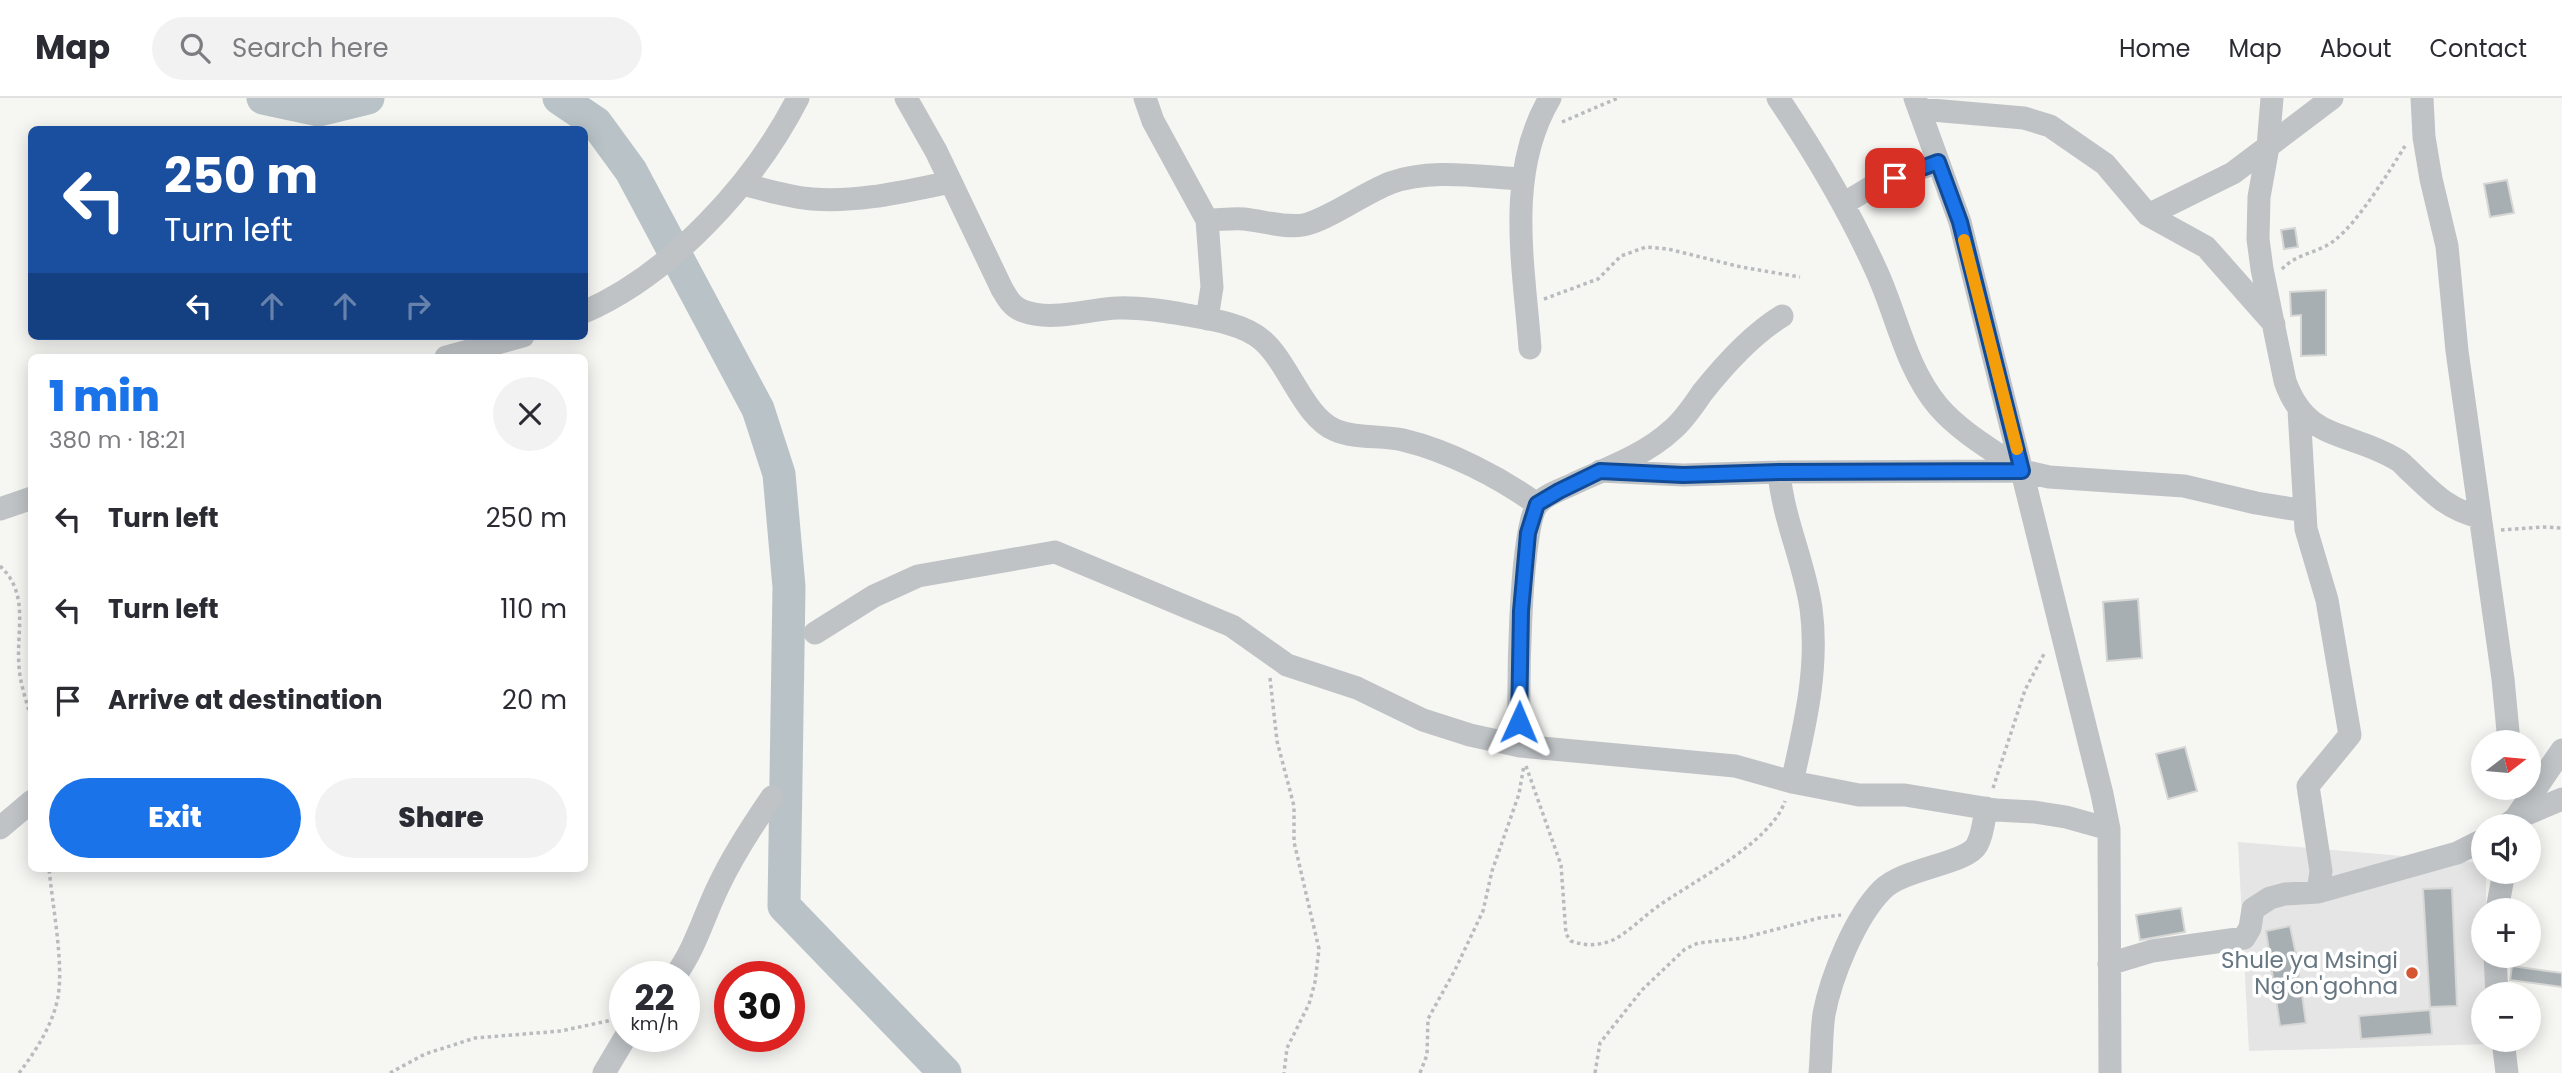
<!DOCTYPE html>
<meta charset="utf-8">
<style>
:root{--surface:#fff;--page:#f2f2f3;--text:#2b2b33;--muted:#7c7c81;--line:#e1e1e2;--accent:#1a73e8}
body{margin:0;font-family:Poppins,sans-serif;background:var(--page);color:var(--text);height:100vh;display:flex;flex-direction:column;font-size:26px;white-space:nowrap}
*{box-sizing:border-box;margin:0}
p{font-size:23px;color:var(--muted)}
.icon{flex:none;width:38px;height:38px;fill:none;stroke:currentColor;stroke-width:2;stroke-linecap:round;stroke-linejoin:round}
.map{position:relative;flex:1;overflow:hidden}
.drawer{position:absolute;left:28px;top:256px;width:560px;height:518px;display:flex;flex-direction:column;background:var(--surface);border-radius:10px;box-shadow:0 4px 18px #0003}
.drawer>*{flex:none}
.top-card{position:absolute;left:28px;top:28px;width:560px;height:214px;border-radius:10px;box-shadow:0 4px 18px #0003;background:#1a4fa0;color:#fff;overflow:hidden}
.needle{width:46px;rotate:74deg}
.buttons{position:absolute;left:2471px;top:632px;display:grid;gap:14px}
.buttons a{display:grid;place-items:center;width:70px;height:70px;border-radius:50%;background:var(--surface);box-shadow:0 4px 18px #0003;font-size:35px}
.speed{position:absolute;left:609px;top:863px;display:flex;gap:14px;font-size:35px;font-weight:700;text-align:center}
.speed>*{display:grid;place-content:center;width:91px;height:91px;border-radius:50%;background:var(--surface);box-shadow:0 4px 18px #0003;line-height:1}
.speed small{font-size:18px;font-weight:400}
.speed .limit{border:10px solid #d22;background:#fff;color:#111}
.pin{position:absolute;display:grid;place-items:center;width:60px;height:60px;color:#fff;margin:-30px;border-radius:14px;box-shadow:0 4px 10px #0006}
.me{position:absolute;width:77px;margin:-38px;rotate:1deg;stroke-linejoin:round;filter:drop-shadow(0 0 5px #0008)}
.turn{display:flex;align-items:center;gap:24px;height:147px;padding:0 21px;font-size:32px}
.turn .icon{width:91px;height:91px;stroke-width:2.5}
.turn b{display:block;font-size:49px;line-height:60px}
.lanes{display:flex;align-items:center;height:66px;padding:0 21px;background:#0003;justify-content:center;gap:35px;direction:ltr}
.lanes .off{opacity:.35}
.round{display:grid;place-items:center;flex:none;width:74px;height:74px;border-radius:37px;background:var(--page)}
.overview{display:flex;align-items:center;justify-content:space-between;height:119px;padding:0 21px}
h1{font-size:42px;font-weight:800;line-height:52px;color:var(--accent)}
.action{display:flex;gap:14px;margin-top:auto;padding:14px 21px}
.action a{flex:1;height:80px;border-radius:42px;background:var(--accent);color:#fff;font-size:28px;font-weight:800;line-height:80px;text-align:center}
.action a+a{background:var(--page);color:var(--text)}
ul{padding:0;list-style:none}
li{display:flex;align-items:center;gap:21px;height:91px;padding:0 21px}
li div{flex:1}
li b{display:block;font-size:26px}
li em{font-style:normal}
header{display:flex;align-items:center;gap:42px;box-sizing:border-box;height:98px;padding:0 35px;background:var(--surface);border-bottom:2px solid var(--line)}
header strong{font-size:33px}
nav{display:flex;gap:38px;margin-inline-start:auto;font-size:24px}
.search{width:490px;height:63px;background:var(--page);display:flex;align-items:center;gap:18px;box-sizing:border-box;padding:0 24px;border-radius:38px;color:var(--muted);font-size:26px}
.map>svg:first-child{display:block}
.built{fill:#e4e5e4}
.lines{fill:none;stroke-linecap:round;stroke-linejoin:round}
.river{stroke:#b9c3c7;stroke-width:33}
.building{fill:#a7afb3;stroke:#d7d7d6;stroke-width:2}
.path{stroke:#b9bcbe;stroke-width:3.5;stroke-dasharray:3.5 3.5;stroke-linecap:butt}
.minor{stroke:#bfc3c6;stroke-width:23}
.route-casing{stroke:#114b97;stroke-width:18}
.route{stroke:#1a73e8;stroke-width:12}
.slow{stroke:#f59e0b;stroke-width:12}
.poi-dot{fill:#d65533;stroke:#fff;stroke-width:2.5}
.labels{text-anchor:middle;stroke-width:7;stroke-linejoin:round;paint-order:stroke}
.poi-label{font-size:23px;fill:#677782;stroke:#fff;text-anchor:end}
</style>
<header>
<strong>Map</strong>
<div class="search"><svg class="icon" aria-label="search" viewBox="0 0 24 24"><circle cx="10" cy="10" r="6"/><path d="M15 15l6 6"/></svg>Search here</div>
<nav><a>Home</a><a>Map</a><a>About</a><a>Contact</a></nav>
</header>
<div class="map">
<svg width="2562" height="975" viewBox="0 0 2562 975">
<rect width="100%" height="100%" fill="#f6f6f3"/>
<!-- built -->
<path class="built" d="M2238 744 2483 765V774H2486V812H2483V858H2487L2488 896H2483V942H2489V946L2249 953Z"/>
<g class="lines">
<!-- river -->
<path class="river" d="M263 0 319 12 368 0
M559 0 596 25 631 73 758 311 779 376 789 489 784 808 945 975"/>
</g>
<!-- building -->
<path class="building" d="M2507 82 2514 115 2490 119 2484 86Z
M2295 130 2298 149 2284 151 2281 132Z
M2326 192V257L2301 258V217L2291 218 2290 194Z
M2138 501 2142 560 2107 563 2103 504Z
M2185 649 2197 693 2168 701 2156 656Z
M2452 790 2457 908 2430 909 2423 791Z
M2181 810 2185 834 2140 842 2136 817Z
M2290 828 2297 861 2306 925 2280 928 2266 833Z
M2512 868 2562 875V889L2510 882Z
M2430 912 2432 936 2361 941 2359 918Z"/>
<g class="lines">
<!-- path -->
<path class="path" d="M1562 24 1618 0
M2282 171C2297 155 2319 155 2335 142 2358 124 2389 74 2405 48
M1544 201 1598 181 1621 158 1646 149 1668 151 1741 169 1800 179
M2501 432 2543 429 2562 430
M0 468C30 496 16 532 19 568 20 586 27 605 32 623
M1270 580 1277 643 1294 708V744L1319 851 1315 884 1309 906 1287 950 1284 975
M1526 668 1561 767 1566 836 1571 843C1585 848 1599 848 1613 842 1629 834 1643 819 1657 809 1693 783 1771 745 1785 703
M1993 690 2025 592 2045 554
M19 975C36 953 53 926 58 899 64 865 52 805 49 770
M390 975 425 956 475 940 561 933 612 922
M1420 975 1427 957 1428 921 1455 872 1483 813 1492 773 1519 696 1524 667
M1595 975 1600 945 1642 892 1685 851 1698 845 1743 840 1819 820 1841 817"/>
<!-- minor -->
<path class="minor" d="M906 0 936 53 1002 191C1008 201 1012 209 1023 213 1052 224 1088 211 1118 210 1141 209 1165 213 1187 217 1210 221 1244 226 1262 242 1289 265 1303 318 1335 332 1355 341 1381 337 1403 342 1449 353 1499 379 1537 406
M1145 0 1153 23 1207 122 1212 189 1207 221
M1778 0C1815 55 1849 112 1876 172 1897 217 1905 268 1938 308 1960 334 1994 353 2023 373
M1915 0 1960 124 2102 696 2109 731 2110 975
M2272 0 2268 49 2259 99 2258 141 2262 171 2285 283C2306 344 2350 333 2396 361 2402 364 2407 371 2412 375 2435 397 2448 411 2479 419
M2422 0 2424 39 2431 81 2447 148 2457 253 2503 581 2509 644
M1920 11 2024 20 2050 28 2105 66 2148 117 2206 149 2274 226
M743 86C766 92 788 99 812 101 858 105 906 93 951 84
M1843 106 1873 88 1938 64
M2148 117 2233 75 2332 0
M1207 122C1219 122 1232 120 1244 121 1263 123 1284 130 1303 127 1326 123 1364 95 1390 85 1431 70 1480 79 1522 81
M584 214C672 176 755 84 798 0
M1530 250C1524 167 1505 76 1550 0
M446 259 523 238
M2299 312 2306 431 2327 502 2350 637 2308 688 2321 773 2318 794
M1600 373 1683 377 1779 374 2023 373 2049 379 2184 388 2256 405 2305 413
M1779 374C1783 421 1804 463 1811 510 1819 569 1805 627 1792 684
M0 411 32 400
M815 535 874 498 918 478 1055 454 1232 528 1287 567 1357 590 1423 622 1470 637 1520 648 1735 668 1792 684 1859 697H1905L1996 712 2034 714 2066 719 2109 731
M1520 648C1517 613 1519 427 1538 406 1546 396 1564 391 1575 385 1608 370 1645 357 1672 332 1684 322 1693 308 1702 295 1725 266 1751 237 1782 218
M2515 721 2562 701
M2505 728 2515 721 2562 652
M0 730 32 703
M2497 812 2504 774
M2495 858 2497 896
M2109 866 2152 853 2244 840 2250 830 2253 811 2270 800 2285 796 2318 794 2457 755 2483 742
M675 878C696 849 703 820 718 789 733 757 752 728 772 699
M2503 942 2507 975
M604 975 626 938
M1820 975C1822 956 1821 936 1824 916 1831 879 1855 819 1882 792 1903 770 1967 766 1977 747 1983 736 1984 722 1986 710"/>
</g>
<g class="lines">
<defs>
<path id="route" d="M1519 624 1521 513 1528 435 1537 406 1559 393 1600 373 1683 377 1779 374 2022 373 1960 124 1938 64 1895 80"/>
</defs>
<!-- route casing -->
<use href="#route" class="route-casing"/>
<!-- route -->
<use href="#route" class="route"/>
<!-- slow -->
<path class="slow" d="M1964 142 2017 351"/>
</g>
<!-- markers -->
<circle class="poi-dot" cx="2412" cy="875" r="7"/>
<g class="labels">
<!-- poi labels -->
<g class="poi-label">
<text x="2398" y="870">Shule ya Msingi<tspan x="2398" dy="26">Ng'on'gohna</tspan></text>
</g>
</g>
</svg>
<div class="buttons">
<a><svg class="needle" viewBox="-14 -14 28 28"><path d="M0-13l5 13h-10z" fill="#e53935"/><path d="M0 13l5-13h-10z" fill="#7c7c81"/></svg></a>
<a><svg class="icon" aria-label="sound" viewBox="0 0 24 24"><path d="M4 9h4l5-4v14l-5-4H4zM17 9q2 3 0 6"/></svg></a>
<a>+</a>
<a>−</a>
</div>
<div class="speed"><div>22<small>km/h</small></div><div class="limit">30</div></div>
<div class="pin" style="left:1895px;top:80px;background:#d93025"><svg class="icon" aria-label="arrive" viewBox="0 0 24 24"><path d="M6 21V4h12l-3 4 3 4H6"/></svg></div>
<svg class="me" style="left:1519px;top:624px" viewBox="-20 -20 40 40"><path d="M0-17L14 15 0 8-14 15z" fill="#1a73e8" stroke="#fff" stroke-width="4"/></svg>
<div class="top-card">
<div class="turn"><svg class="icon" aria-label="left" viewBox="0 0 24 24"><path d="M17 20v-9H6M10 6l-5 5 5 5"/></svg><div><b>250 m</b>Turn left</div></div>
<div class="lanes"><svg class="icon" aria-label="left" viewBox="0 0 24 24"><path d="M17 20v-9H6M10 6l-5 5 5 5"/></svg><svg class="icon off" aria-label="ahead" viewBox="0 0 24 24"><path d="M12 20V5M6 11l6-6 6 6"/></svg><svg class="icon off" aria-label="ahead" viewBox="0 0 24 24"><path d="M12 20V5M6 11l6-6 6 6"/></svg><svg class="icon off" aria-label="right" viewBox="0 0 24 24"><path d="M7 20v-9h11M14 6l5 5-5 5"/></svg></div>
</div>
<section class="drawer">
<div class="overview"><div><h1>1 min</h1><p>380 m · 18:21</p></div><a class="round"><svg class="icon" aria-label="close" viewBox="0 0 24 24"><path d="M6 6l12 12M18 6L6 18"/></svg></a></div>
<ul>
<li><svg class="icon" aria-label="left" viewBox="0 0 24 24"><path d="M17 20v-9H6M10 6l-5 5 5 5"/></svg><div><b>Turn left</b></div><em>250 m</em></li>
<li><svg class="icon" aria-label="left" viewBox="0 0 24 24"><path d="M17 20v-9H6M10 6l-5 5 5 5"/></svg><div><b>Turn left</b></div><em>110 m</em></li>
<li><svg class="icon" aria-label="arrive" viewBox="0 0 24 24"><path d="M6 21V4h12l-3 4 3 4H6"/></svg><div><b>Arrive at destination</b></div><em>20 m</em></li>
</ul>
<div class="action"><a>Exit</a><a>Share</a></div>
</section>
</div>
